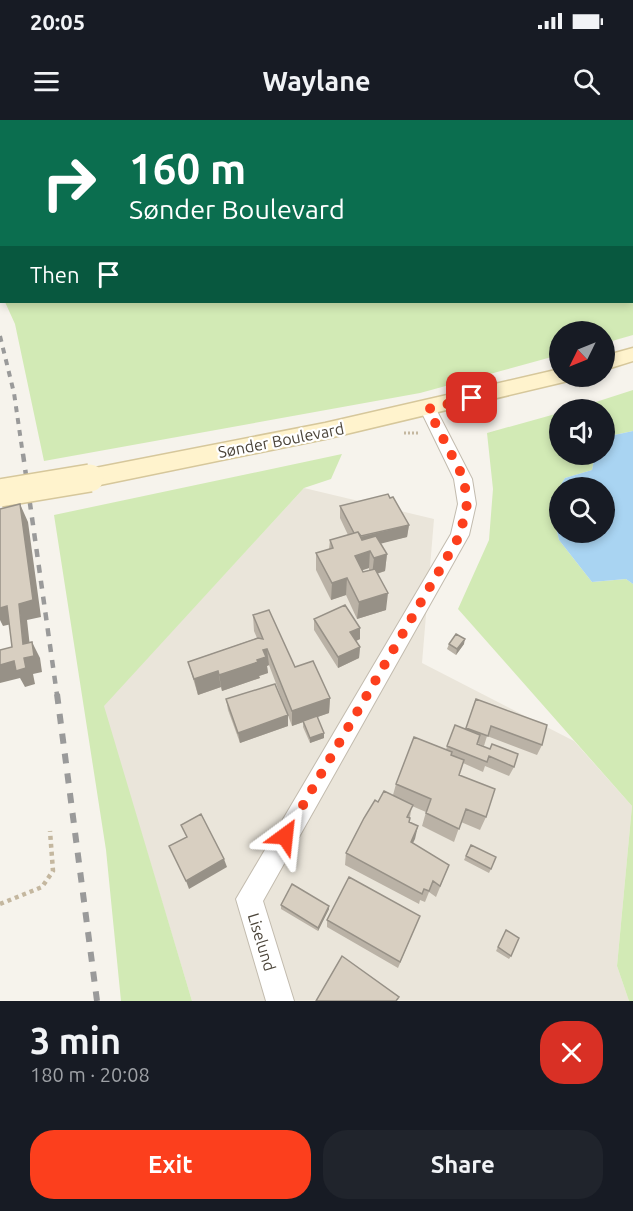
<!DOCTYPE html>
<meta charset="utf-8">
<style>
:root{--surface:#171b24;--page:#20242c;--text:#f1f3f6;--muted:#9ea1a6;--accent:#fc3f1d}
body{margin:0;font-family:Ubuntu,sans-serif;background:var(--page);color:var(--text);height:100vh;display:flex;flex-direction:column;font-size:22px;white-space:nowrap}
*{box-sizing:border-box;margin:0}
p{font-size:20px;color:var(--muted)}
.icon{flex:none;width:33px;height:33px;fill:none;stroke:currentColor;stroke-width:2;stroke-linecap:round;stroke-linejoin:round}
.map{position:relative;height:881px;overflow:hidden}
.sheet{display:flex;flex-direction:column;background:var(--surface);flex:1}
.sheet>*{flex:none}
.banner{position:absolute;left:0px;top:0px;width:633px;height:183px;box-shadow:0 3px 9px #0003;background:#0b6e4f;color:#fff;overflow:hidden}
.needle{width:39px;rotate:227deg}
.fabs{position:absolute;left:549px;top:201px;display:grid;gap:12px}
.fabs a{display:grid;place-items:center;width:66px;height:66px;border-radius:50%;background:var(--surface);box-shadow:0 3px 9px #0003;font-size:30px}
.pin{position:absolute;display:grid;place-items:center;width:51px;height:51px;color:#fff;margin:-26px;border-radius:12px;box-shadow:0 3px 9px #0006}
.me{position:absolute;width:66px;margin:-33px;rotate:30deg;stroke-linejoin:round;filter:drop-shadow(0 0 4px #0008)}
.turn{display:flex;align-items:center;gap:21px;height:126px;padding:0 30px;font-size:27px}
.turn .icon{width:78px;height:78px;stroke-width:2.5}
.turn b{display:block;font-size:42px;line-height:51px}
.then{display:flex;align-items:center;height:57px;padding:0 30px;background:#0003;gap:12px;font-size:22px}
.round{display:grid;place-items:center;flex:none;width:63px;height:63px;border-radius:24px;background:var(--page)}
.summary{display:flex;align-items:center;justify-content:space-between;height:102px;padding:0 30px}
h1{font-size:36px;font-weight:600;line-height:45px}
.action{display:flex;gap:12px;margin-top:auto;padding:12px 30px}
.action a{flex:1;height:69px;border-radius:24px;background:var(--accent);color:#fff;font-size:24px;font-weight:600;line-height:69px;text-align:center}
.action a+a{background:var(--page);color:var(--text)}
.status{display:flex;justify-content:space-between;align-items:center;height:42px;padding:0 30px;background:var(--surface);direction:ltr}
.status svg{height:16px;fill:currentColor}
header{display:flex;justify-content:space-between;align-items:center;height:78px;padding:0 30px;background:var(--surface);font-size:27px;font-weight:600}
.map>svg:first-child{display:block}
.residential{fill:#eae5da}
.green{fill:#d2eab5}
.water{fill:#a9d4f2;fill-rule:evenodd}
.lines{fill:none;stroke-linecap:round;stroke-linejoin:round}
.street-casing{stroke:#c2bbae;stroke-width:2}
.secondary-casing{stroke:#d6c79b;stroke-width:3}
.path-far1{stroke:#c4b79f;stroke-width:3;stroke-dasharray:2 2;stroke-linecap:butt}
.path{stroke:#c4b79f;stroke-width:4.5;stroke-dasharray:4 4;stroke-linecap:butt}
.street{fill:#fff;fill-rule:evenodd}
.secondary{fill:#fff3cd;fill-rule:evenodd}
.rail-far2{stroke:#9a9a9a;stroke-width:4;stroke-dasharray:6 6;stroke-linecap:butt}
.rail-far1{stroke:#9a9a9a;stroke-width:4.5;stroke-dasharray:8 8;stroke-linecap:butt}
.rail{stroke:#9a9a9a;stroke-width:6;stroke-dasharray:10 10;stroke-linecap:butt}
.secondary-bridge-casing{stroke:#d6c79b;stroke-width:30;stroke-linecap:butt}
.secondary-bridge{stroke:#fff3cd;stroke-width:27}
.wall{fill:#bab2a6;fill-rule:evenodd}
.shaded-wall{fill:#979187}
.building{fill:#d8cfc1;stroke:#979187;stroke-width:1.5}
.route{stroke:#fc3f1d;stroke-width:10;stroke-dasharray:0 18}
.labels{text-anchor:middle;stroke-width:4.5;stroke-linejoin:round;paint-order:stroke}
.street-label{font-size:16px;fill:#4b4439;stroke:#fff}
</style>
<div class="status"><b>20:05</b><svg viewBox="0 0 49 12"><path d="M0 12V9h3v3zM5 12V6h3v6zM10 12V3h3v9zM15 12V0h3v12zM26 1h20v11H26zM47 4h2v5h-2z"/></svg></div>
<header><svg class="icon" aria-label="menu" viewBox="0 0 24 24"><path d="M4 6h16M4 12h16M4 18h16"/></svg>Waylane<svg class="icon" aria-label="search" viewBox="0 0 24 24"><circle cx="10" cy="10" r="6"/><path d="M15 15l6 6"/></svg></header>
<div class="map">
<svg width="633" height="881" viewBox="0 0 633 881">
<rect width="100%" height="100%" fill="#f6f3ec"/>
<!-- residential -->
<path class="residential" d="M304 368 434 399 422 543 574 621 632 686 617 846 629 881H192L103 586Z"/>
<!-- green -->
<path class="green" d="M176 0H633V215L605 223 604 212H560L559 235 420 273 44 341 15 204 5 182H632V2Z
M633 270V311L605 317 604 290H571Z
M559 293 560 334 595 335 592 350 565 358 550 382 559 420 592 462 626 459 633 464V881H629L617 846 632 686 458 489 489 420 493 369 487 313Z
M342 334 331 359 304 368 104 586 192 881H121L106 730 54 395Z"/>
<!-- water -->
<path class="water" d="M633 311V464L626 459 592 462 559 420 550 382 565 358 592 350 595 335 604 334 605 317ZM560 368H604V412H560Z"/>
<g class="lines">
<defs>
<path id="street" d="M428 284 434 285 436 289 472 359 476 384 469 415 263 781 294 881H266L236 779 451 414 458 384 454 359 420 289 422 285Z"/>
<path id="secondary" d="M633 228V241L604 250V236Z
M560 249V256H571L568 261 325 319 90 367 81 364 78 358 81 352 90 349 325 303Z"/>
</defs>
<!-- street casing -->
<use href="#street" class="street-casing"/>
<!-- secondary casing -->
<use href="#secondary" class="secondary-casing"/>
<!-- path-far1 -->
<path class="path-far1" d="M579 266 598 260
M404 313H420"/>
<!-- path -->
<path class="path" d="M0 784 42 767 53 751 50 711"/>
<!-- street -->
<use href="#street" class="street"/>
<!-- secondary -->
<use href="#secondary" class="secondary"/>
<!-- rail-far2 -->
<path class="rail-far2" d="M0 216 14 273 23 335"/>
<!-- rail-far1 -->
<path class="rail-far1" d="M23 334 57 575"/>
<!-- rail -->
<path class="rail" d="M57 574 97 881"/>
<defs>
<path id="secondary-bridge" d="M0 373 90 358"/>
</defs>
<!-- secondary-bridge casing -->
<use href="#secondary-bridge" class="secondary-bridge-casing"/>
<!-- secondary-bridge -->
<use href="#secondary-bridge" class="secondary-bridge"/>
</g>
<!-- wall -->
<path class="wall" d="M340 386 409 405 407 417 380 423 387 434 385 451 377 454 386 490 357 499 346 475 331 480 316 450V433L329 429 330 420 348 415 340 398ZM369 448V450L363 452 362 450Z
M253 495 295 547 330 578 329 593 317 597 324 613V618L310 623 303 607V602L292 606 269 545 267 546 268 553 259 556 260 558 222 571 221 567 198 575 188 542 257 518 254 511Z
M314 499 360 508V519L356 521 360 527 359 538 338 548 314 510Z
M449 524H464L456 535 447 529Z
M226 579 288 606 240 623 228 590Z
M476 579 542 625 537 635 487 616 484 626 477 623V624L514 647 509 656 485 646 483 652 463 643 459 655 486 697 480 710 461 702 454 722 422 706 426 692 412 686 409 702 418 706 412 724 449 745 436 777 429 772 425 782 420 780 419 784 345 745 346 733 378 682 393 675 396 664 446 630 447 626 466 609Z
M471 725 491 749 489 753 464 740Z
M281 785 329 786V789L318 811 281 789Z
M327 800 417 803 398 848 327 807Z
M506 810 511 836 509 839 496 831Z"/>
<!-- shaded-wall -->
<path class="shaded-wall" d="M20 384 28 402 41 497 27 500 31 536 32 522 40 538 42 552 33 554 35 564 25 567 20 558 0 563V545L23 524 19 484Z
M409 405 407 417 356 430V418Z
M370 431 369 448 354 453 355 436Z
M387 434 385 451 372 455 374 438Z
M347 458 346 475 331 480 332 463Z
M388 473 386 490 357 499 359 482Z
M7 486 16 503 3 506 0 500V488Z
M360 508V519L349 524 350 512Z
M465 519 464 524 456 535 457 529Z
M360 527 359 538 338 548V537Z
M267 529 269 545 267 546 268 553 259 556 260 558 222 571 219 555 257 540 263 530Z
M218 551 221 567 198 575 194 559Z
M330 578 329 593 292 606V591Z
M288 595V606L240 623 238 613Z
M324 613V618L310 623V618Z
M418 706 415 719 407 735 411 722Z
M224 739 227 747 189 769 186 761Z
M329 786V789L318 811V808Z"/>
<!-- building -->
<path class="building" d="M388 374 390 378 393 377 409 405 361 416 358 412 354 413 340 386Z
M20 384 33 480 19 484 23 524 32 522 34 536 24 538 26 548 16 551 14 541 0 545V530L12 527 7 486 0 488V389Z
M358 412 362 420 376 416 387 434 374 438 370 431 355 436 363 452 375 449 388 473 359 482 347 458 332 463 316 433 333 428 330 420Z
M345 485 360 508 350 512 360 527 338 537 314 499Z
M269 490 295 547 313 541 330 578 292 591 267 529 263 530 266 537 257 540 258 542 219 555 218 551 194 559 188 542 258 518 263 519 253 495Z
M456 514 465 519 457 529 449 524Z
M275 564 288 595 238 613 226 579Z
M476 579 547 605 542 625 491 606 488 616 466 608Z
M317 596 324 613 310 618 303 601Z
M455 605 480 615 477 624 490 629 492 624 518 634 514 647 489 636 487 642 447 626Z
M414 617 452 632 451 635 464 640 459 655 495 669 486 697 466 689 459 709 426 693 431 679 396 664Z
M384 671 413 685 407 697 410 698 409 702 418 706 411 722 449 745 440 766 433 761 429 771 424 769 422 774 346 733 364 698 375 680 378 682Z
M201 694 224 739 186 761 169 726 187 717 181 705Z
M471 725 496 737 491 749 466 736Z
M349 757 420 796 400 842 327 800Z
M292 764 329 786 318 808 281 785Z
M506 810 519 818 511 836 498 827Z
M342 836 399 877 396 881H316Z"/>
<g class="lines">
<!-- route -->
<path class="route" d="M285 716 460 415 467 384 464 359 428 289 472 278"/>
</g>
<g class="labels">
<!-- street labels -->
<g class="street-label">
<text transform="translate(281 320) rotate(-11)" y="6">Sønder Boulevard</text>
<text transform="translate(262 822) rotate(73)" y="6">Liselund</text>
</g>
</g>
</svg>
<div class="fabs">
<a><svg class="needle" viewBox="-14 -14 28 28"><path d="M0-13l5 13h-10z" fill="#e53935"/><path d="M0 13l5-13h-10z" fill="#9ea1a6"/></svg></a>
<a><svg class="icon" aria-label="sound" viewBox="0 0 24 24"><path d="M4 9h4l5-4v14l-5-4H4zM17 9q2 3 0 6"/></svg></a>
<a><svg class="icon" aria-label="search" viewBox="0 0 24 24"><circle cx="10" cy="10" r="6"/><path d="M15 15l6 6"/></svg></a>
</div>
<div class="pin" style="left:472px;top:278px;background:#d93025"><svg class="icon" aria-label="arrive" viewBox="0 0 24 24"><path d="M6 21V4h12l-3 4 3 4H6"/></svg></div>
<svg class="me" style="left:285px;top:716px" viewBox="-20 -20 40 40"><path d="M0-17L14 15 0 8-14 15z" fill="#fc3f1d" stroke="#fff" stroke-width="4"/></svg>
<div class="banner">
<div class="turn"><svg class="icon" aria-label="right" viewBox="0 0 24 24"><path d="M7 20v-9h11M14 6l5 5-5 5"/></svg><div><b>160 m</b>Sønder Boulevard</div></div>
<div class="then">Then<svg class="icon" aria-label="arrive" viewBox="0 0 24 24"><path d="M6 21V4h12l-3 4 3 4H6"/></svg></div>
</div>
</div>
<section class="sheet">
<div class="summary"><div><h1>3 min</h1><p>180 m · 20:08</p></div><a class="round" style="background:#d93025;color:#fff"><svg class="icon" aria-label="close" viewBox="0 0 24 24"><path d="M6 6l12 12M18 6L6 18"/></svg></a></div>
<div class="action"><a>Exit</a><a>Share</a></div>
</section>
